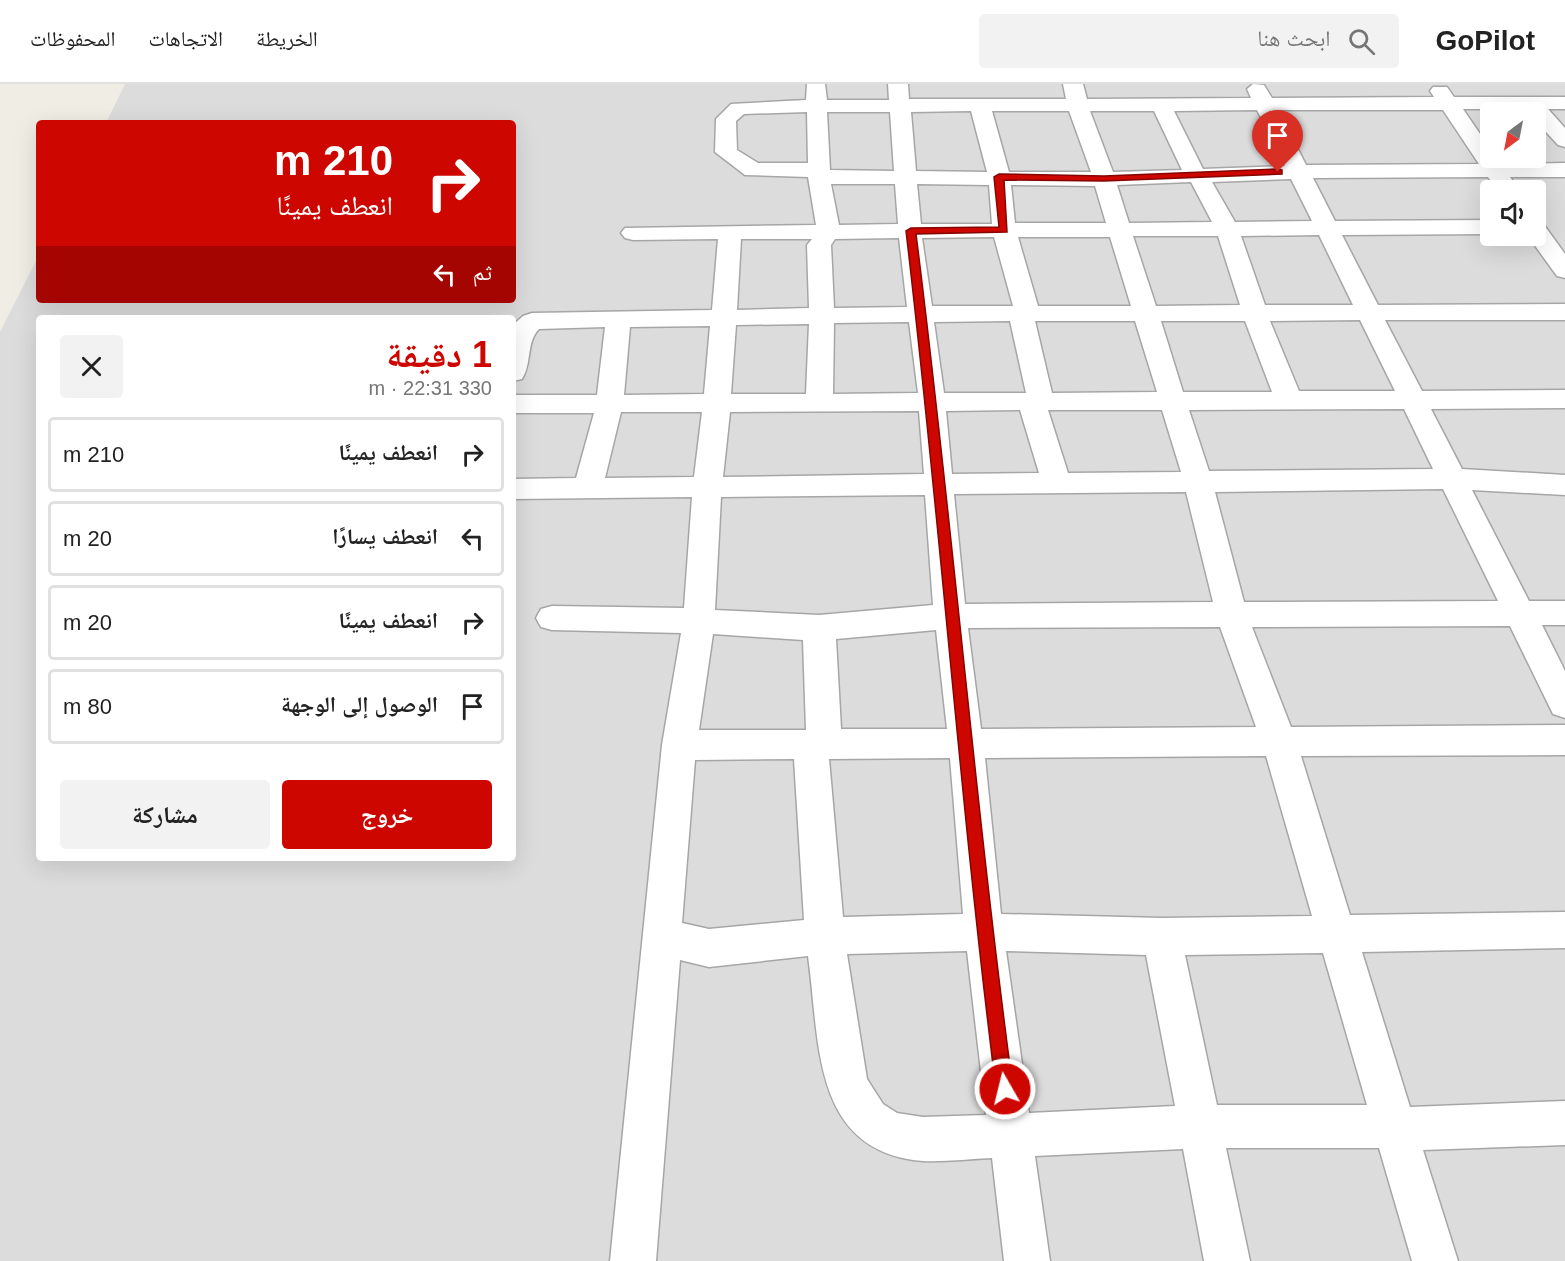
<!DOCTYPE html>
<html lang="ar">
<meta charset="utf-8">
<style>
:root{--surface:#fff;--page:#f2f2f2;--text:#222;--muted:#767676;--line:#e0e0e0;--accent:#cd0700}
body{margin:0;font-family:Arial,"Noto Naskh Arabic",sans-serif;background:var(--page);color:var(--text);direction:rtl;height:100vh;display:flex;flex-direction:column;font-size:22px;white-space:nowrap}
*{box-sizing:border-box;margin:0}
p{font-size:20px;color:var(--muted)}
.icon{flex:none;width:33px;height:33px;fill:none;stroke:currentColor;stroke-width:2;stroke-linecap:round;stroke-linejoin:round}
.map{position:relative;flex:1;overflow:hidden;direction:ltr}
.panel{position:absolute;left:36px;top:231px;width:480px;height:546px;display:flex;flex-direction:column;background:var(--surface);border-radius:6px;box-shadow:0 6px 24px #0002;direction:rtl}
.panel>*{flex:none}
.hud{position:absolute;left:36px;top:36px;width:480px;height:183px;border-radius:6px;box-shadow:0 6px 24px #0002;direction:rtl;background:#cd0700;color:#fff;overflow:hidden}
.needle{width:39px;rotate:212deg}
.fabs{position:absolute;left:1480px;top:18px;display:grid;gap:12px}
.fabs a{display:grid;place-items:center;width:66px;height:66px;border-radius:6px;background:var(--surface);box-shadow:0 6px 24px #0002;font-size:30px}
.pin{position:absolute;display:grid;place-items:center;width:51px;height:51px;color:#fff;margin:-62px -26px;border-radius:50% 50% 50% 0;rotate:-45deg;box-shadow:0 0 6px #0007}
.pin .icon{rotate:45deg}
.me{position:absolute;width:66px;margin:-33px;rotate:352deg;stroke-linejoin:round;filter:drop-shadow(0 0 4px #0008)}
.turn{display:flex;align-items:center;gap:21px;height:126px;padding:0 24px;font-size:27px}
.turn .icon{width:78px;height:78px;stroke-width:2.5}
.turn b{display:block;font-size:42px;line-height:51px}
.then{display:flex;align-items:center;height:57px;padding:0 24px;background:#0003;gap:12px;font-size:22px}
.round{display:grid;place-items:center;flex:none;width:63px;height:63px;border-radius:6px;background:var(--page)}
.headline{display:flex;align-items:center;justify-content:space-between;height:102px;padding:0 24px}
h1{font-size:36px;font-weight:800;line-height:45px;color:var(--accent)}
.button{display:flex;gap:12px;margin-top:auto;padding:12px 24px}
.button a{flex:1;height:69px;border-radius:6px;background:var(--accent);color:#fff;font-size:24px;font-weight:800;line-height:69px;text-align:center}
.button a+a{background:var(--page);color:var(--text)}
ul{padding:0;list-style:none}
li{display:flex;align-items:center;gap:18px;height:75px;margin:0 12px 9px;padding:0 12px;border:3px solid var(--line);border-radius:6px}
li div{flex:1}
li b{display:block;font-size:22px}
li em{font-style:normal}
header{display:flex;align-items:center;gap:36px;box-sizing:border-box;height:84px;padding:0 30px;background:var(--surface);border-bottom:2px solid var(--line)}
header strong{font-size:28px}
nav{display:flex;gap:33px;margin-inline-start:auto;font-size:21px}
.search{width:420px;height:54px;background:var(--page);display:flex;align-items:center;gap:15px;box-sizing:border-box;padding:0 21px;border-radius:6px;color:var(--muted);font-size:22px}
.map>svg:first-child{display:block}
.residential{fill:#dddcdc;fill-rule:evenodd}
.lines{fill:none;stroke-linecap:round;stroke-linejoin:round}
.minor-casing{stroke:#a6a6a6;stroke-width:3}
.minor{fill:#fff;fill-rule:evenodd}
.route{fill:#cd0700;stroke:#850500;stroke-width:1.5}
</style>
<header>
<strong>GoPilot</strong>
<div class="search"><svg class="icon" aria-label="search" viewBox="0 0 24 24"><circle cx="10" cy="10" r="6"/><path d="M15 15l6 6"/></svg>ابحث هنا</div>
<nav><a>الخريطة</a><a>الاتجاهات</a><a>المحفوظات</a></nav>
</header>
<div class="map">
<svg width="1565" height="1177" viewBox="0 0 1565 1177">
<rect width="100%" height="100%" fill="#f0ede4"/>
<!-- residential -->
<path class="residential" d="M125 0H1565V1177H0V248L39 171V216H513V39H106ZM1491 28H1536V74H1491ZM1491 106H1536V152H1491ZM39 234H513V774H39Z"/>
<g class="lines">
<defs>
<path id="minor" d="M807 0H825L827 16H889L888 0H908L909 15H1066L1063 0H1083L1087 15 1251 14 1247 5 1253 0 1264 1 1272 14 1434 13 1430 7 1433 3H1447L1454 13H1565V25H1548L1565 44V63L1558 61 1536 37V28H1529L1526 25H1463L1491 66V74H1497L1501 80 1565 79V93H1510L1517 103 1515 106H1497L1488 93 1313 94 1335 137 1491 136V150L1342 151 1378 221 1565 220V236H1385L1422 307 1565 306V324L1431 325 1462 385 1565 391V411L1472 406 1529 517H1565V541H1542L1565 587V634L1553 630 1510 542 1252 543 1291 643 1565 641V671L1301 672 1350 831 1565 828V864L1362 868 1410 1023 1565 1017V1061L1423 1066 1458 1177H1412L1379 1064H1226L1250 1177H1204L1183 1065 1035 1072 1050 1177H1004L992 1074C969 1075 945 1078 923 1077 811 1068 820 957 808 872L709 883 680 876 656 1177H610L662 661 681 549 552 546 541 543 536 534 541 525 552 522 684 524 692 413 513 415V395L576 394 594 329H513V311H597L605 243 539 245C526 258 532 280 522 295L513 297V241L523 232 532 229 712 226 718 155 633 156 625 154 621 149 625 144 816 141 808 93 745 91 715 68 716 35 731 20 806 16ZM1257 26 1285 82 1203 85 1174 27ZM1278 26H1443L1479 80 1306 81ZM971 27 987 88 916 87 911 28ZM992 27H1069L1091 88H1009ZM1090 27H1154L1182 86 1113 88ZM807 28 808 79H758L737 66 736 37 744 30ZM827 28H890L894 87 830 86ZM1291 95 1312 137 1235 138 1212 98ZM1191 98 1212 138 1129 139 1117 101ZM831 100H895L898 140 839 141ZM917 100 989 101 992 140H921ZM1011 101 1095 102 1106 139H1015ZM1319 151 1353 221H1265L1241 152ZM1133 152H1218L1240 221 1156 222ZM994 153 1013 222H932L922 154ZM1018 153H1110L1131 222H1038ZM899 154 907 223 834 224 831 161 835 155ZM741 155H812L807 161 809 224 737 226ZM1360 236 1395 307H1299L1270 237ZM1010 237 1026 309H944L934 238ZM1035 237H1135L1157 308 1052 309ZM1161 237H1245L1272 308H1183ZM909 238 918 309 833 310 834 239ZM809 240 806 310H731L736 241ZM710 242 704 310 624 311 630 243ZM1404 325 1433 385 1209 387 1189 326ZM1020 326 1039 389 952 390 946 327ZM1048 326H1162L1181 388 1068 389ZM919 327 924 390 723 393 730 328ZM621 328H702L694 393 605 394ZM1443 405 1498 517 1244 518 1215 408ZM1186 408 1213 518 965 520 954 410ZM925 411 933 521 819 531 715 526 721 413ZM1220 543 1256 643 981 645 968 544ZM936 546 947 645H841L836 555ZM713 550 803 556 806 646H699ZM1266 672 1312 832 1162 834 1001 830 985 674ZM950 674 963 830 843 833 829 675ZM794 675 804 836 709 845 682 839 695 676ZM967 867 986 1031 923 1033 897 1029 883 1020 867 995 847 870ZM1006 867 1146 871 1175 1022 1029 1029ZM1323 869 1367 1021H1217L1185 871Z
M1536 139 1544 141 1565 170V194L1557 192 1528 152H1536Z"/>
</defs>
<!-- minor casing -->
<use href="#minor" class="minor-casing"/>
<!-- minor -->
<use href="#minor" class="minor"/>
</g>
<!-- route -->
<path class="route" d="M1278 85 1282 86V90L1104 97 1004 96 1007 148 916 150C952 434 975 721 1013 1005L1011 1011 1005 1014 999 1011 996 1005C960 720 940 433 906 147L911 144 999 143 994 93 999 90 1104 92Z"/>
</svg>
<div class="fabs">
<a><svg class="needle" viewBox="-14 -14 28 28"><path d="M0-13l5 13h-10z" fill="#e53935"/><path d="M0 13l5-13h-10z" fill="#767676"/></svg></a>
<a><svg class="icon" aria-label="sound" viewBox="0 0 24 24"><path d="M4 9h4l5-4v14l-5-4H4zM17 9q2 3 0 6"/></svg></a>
</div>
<div class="pin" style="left:1278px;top:88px;background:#d93025"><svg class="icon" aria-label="arrive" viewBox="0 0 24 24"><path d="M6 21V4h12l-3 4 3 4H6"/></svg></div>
<svg class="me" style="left:1005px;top:1005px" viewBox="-20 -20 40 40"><circle r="17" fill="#cd0700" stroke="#fff" stroke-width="3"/><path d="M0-11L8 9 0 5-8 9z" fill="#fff"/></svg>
<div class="hud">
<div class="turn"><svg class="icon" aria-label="right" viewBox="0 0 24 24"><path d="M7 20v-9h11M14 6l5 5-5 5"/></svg><div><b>210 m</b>انعطف يمينًا</div></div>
<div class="then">ثم<svg class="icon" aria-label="left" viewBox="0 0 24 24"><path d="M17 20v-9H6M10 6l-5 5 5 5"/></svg></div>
</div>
<section class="panel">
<div class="headline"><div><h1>1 دقيقة</h1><p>330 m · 22:31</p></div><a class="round"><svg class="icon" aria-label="close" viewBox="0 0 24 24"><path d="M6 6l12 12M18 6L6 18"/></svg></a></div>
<ul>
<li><svg class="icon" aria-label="right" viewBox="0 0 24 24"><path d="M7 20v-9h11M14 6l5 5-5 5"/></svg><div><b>انعطف يمينًا</b></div><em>210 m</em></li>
<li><svg class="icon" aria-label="left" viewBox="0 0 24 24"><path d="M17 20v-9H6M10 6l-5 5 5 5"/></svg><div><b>انعطف يسارًا</b></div><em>20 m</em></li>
<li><svg class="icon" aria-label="right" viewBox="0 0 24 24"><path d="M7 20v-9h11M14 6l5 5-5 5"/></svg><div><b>انعطف يمينًا</b></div><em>20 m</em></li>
<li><svg class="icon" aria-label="arrive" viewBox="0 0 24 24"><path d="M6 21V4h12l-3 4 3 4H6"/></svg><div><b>الوصول إلى الوجهة</b></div><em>80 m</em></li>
</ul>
<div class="button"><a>خروج</a><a>مشاركة</a></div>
</section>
</div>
